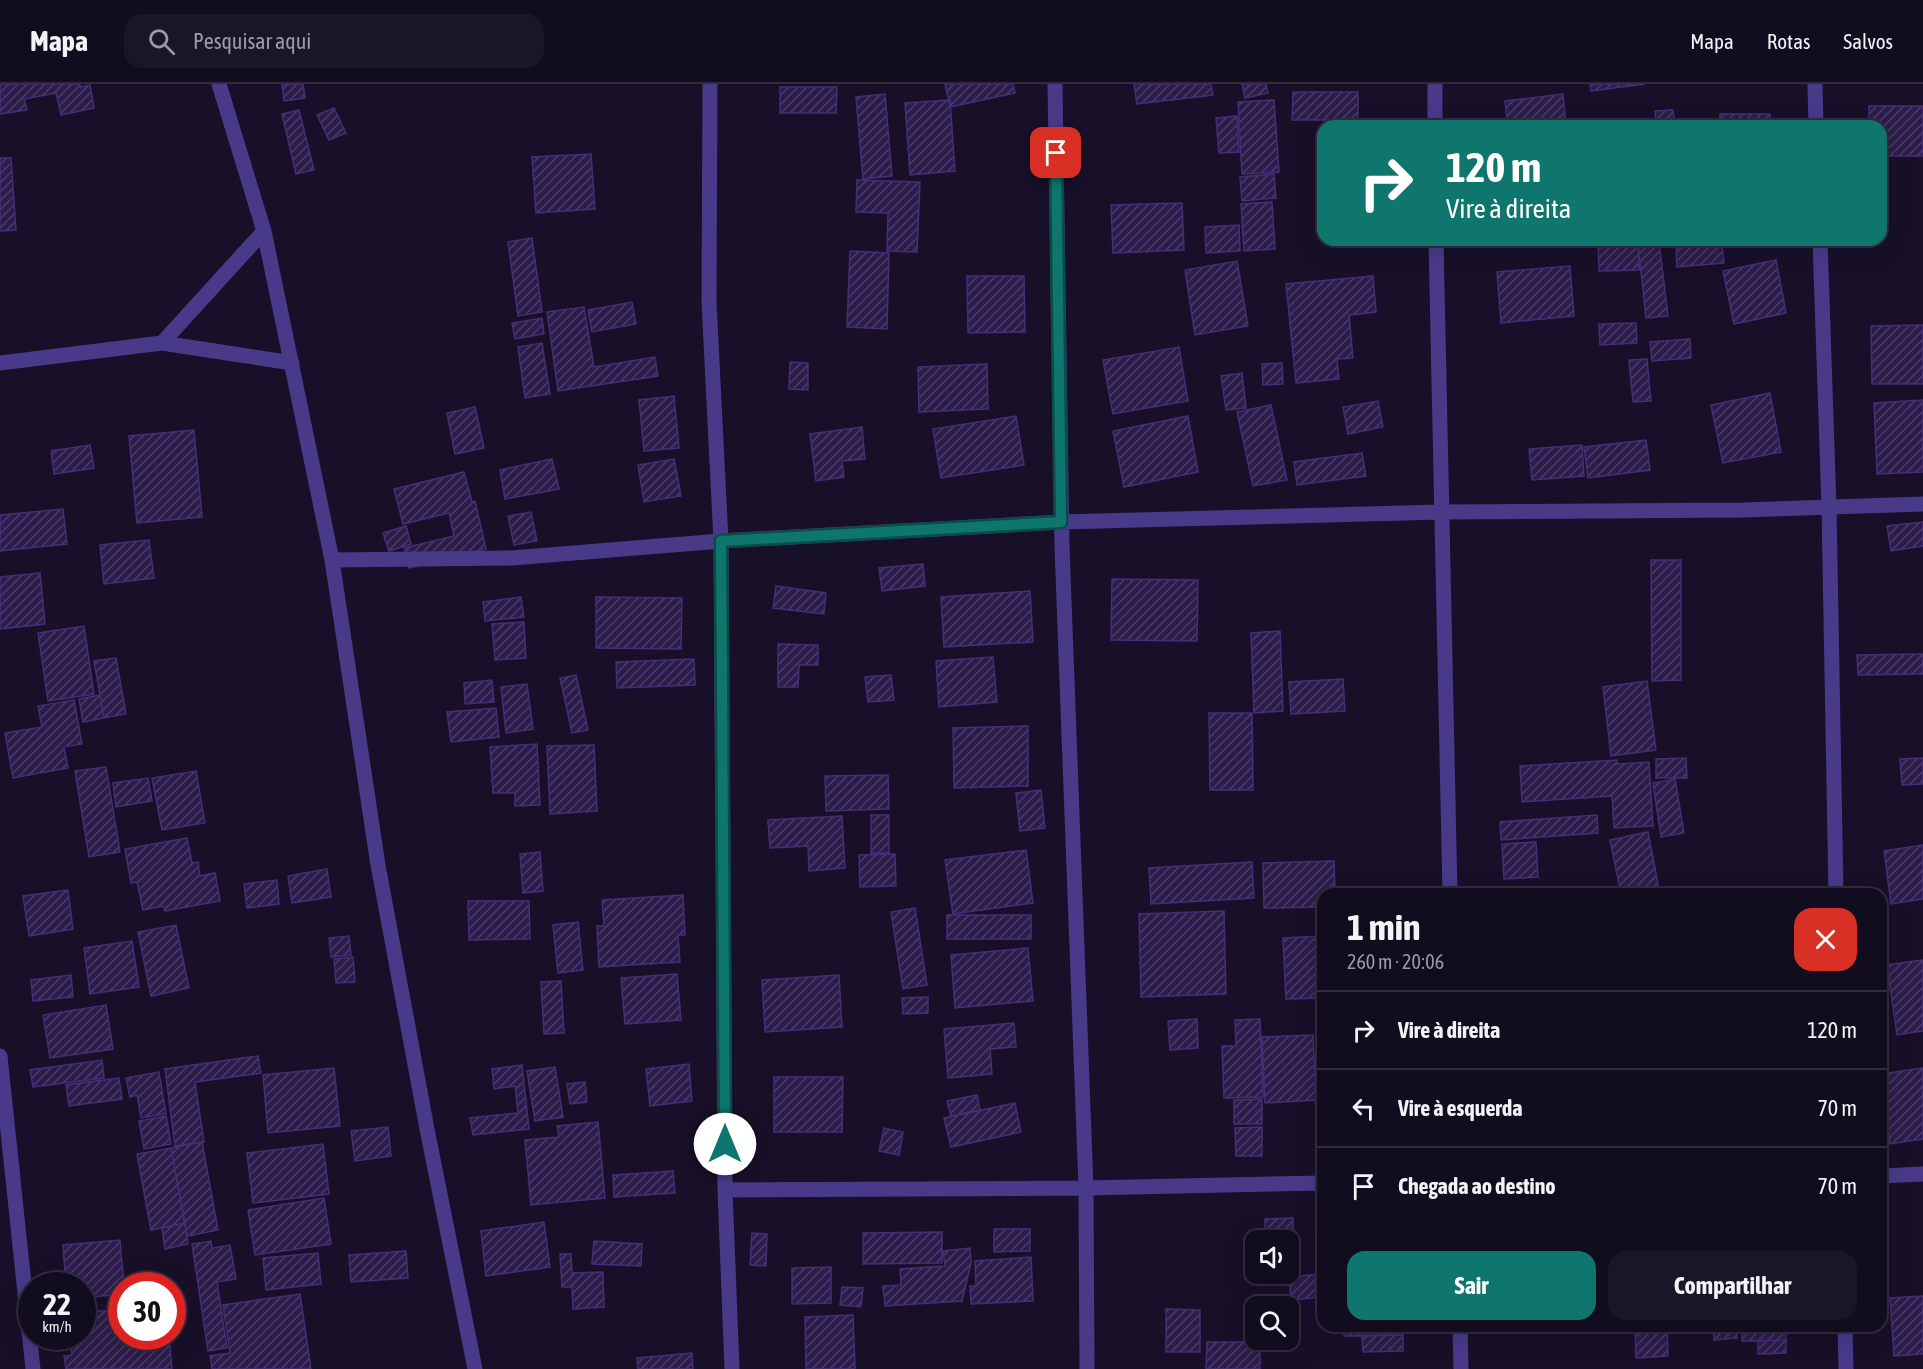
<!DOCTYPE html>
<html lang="pt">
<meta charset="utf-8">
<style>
:root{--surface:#120c1f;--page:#1b1528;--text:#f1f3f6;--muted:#9c9ba4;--line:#312c3d;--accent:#0f766e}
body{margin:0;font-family:"Asap Condensed",sans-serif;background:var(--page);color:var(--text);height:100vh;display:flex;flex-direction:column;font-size:22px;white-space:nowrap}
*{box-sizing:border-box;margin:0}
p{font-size:20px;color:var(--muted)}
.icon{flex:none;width:33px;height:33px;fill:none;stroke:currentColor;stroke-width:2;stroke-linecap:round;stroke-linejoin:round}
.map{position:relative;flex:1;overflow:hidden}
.sheet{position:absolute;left:1317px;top:804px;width:570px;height:444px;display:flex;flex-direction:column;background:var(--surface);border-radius:18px;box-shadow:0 6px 24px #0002,0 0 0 2px var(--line)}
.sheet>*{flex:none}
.guide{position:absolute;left:1317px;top:36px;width:570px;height:126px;border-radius:18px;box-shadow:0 6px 24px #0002,0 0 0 2px var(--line);background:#0f766e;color:#fff;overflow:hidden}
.buttons{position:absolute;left:1245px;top:1146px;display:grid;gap:12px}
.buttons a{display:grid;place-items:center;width:54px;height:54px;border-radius:12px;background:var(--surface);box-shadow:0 6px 24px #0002,0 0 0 2px var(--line);font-size:30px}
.speed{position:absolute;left:18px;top:1188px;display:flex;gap:12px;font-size:30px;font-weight:700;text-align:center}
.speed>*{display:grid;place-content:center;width:78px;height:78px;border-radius:50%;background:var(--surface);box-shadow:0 6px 24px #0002,0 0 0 2px var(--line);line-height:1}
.speed small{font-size:15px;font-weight:400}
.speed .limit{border:9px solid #d22;background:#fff;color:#111}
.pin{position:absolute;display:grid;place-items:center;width:51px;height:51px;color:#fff;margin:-26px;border-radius:12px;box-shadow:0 3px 9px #0006}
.me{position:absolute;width:66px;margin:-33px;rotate:0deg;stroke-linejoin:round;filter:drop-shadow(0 0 4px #0008)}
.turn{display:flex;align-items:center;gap:21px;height:126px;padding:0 30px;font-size:27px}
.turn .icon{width:78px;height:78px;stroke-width:2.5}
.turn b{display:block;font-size:42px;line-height:51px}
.round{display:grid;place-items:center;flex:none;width:63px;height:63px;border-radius:18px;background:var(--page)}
.headline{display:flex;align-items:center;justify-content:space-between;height:102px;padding:0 30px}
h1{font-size:36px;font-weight:700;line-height:45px}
.primary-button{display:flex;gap:12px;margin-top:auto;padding:12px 30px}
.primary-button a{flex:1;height:69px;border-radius:18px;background:var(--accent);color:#fff;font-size:24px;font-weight:700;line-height:69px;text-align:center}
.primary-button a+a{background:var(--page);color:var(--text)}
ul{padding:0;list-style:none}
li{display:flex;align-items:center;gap:18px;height:78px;padding:0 30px;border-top:2px solid var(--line)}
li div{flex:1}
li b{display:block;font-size:22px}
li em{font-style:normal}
header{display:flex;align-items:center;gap:36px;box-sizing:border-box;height:84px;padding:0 30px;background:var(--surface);border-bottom:2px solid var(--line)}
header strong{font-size:28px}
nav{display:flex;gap:33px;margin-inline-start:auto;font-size:21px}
.search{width:420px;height:54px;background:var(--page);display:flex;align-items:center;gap:15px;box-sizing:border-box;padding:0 21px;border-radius:18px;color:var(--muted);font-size:22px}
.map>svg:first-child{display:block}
.building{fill:url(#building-hatch);stroke:#462d77;stroke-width:1.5}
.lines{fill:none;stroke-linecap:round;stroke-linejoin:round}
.street{stroke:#483a89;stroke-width:15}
.route-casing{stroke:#0a4d48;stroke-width:15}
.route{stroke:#0f766e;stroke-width:10}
</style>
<header>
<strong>Mapa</strong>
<div class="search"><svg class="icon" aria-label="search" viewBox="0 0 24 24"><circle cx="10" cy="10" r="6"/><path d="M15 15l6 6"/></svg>Pesquisar aqui</div>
<nav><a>Mapa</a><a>Rotas</a><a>Salvos</a></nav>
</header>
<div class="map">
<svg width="1923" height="1285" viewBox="0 0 1923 1285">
<defs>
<pattern id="building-hatch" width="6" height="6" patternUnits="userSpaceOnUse" patternTransform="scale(1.5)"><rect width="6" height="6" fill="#2c1c4b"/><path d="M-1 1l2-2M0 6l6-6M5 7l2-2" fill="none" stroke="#4a3c66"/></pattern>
</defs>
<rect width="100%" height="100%" fill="#181029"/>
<!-- building -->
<path class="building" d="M0 0H80L81 3 90 1 94 24 61 31 56 9 24 15 27 26 0 30Z
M282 0H303L305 14 284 17Z
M945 0H1013L1015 9 950 23Z
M1134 0H1211L1213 11 1137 20Z
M1242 0H1266L1268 9 1245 14Z
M1590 0H1645L1591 7Z
M780 3H837L836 29H780Z
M1293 8H1358V36H1292Z
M885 10 892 92 863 95 856 13Z
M1563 10 1566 42H1508L1505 17Z
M950 16 955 87 910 91 905 19Z
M1274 16 1279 88 1242 90 1238 18Z
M1869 22H1923V72H1881V42H1869Z
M334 24 346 49 329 56 317 31Z
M299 26 314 86 296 90 282 30Z
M1673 26 1675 42H1656L1655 27Z
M1720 30H1770V42H1720Z
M1237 32 1239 68 1219 69 1216 34Z
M591 70 595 125 536 129 532 73Z
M0 74H11L16 146 0 147Z
M1274 90 1276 114 1242 117 1240 93Z
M857 96 920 98 917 168 887 167 888 129 856 128Z
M1272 118 1275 165 1244 167 1241 120Z
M1182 119 1184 166 1113 169 1111 121Z
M1239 141 1240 167 1206 169 1205 143Z
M532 154 542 228 518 232 508 158Z
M1749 156H1786L1751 163Z
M1638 157 1639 186 1599 187 1598 159Z
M1659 158 1668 232 1646 234 1638 160Z
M1722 160 1724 179 1677 183 1676 164Z
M850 167 889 169 887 245 847 243Z
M1776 176 1786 229 1734 240 1723 187Z
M1237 177 1248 242 1195 251 1185 186Z
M1570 182 1574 232 1501 239 1497 188Z
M967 192H1024L1025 248 968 249Z
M1373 192 1376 228 1349 231 1353 274 1337 275 1339 295 1296 299 1286 200Z
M632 218 636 240 592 248 588 226Z
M584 223 594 283 655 273 658 292 558 307 547 228Z
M542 234 544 250 515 255 512 239Z
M1636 239 1637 259 1600 261 1599 240Z
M1923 241V300H1872L1871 242Z
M1690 255 1691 274 1652 277 1650 258Z
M542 259 550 310 525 314 518 263Z
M1179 263 1188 317 1113 330 1103 276Z
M1647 275 1651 317 1633 318 1629 276Z
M790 278 808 279V306L789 305Z
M1282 279 1283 300 1263 301 1262 280Z
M987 280 988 325 919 328 918 283Z
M1242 289 1246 324 1226 326 1221 292Z
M1770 309 1781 368 1723 379 1711 321Z
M674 312 679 364 644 367 639 316Z
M1923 316V388L1877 390 1874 319Z
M1378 317 1383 343 1348 350 1343 323Z
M1271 321 1287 396 1253 402 1237 328Z
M475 323 484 364 455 370 447 329Z
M1016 332 1024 381 941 394 933 345Z
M1188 332 1198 388 1124 403 1113 347Z
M862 343 865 375 842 377 844 393 816 397 810 350Z
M194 346 202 433 137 439 129 352Z
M1646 356 1650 386 1588 394 1584 363Z
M90 361 94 384 54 390 51 367Z
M1582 361 1584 392 1532 396 1529 365Z
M1362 369 1366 392 1297 401 1294 378Z
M552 375 559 405 505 415 500 386Z
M674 375 681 412 644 418 638 381Z
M464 388 472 418 475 417 486 465 409 484 404 464 454 452 449 429 403 440 394 405Z
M63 425 67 460 0 467V431Z
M531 428 537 457 514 461 508 432Z
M1923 438V462L1891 467 1887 442Z
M406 442 411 460 389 467 383 449Z
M149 456 154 494 104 500 100 461Z
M1651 476H1681V596L1652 597Z
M923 480 925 502 882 507 879 484Z
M40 489 45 540 0 545V493Z
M1112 495 1198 496 1197 557 1111 556Z
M776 502 826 509 824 530 773 524Z
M1030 507 1033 558 944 563 941 513Z
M521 513 524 533 485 537 483 518Z
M596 513 682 514 681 565 596 564Z
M524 538 526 574 495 576 492 540Z
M84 542 94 610 48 617 38 549Z
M1280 547 1283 627 1254 629 1251 549Z
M778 560 818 561V581H799L798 603H778Z
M1923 570V590L1858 591 1857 571Z
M993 573 997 618 939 623 936 577Z
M116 574 126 630 104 634 94 577Z
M694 575 695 601 617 604 616 578Z
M576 591 588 646 572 649 560 594Z
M891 591 894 616 868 618 865 593Z
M1343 595 1345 627 1291 630 1289 598Z
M492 596 494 618 465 620 464 599Z
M1647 597 1656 666 1611 672 1603 603Z
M527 600 533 645 506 649 501 603Z
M100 611 104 634 83 638 79 615Z
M74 616 82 660 64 663 68 684 13 694 5 649 42 643 38 622Z
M496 624 499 653 451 658 447 628Z
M1209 629H1252L1253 706H1210Z
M1028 642V702L954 704 953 644Z
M537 660 540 721 515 722V709H493L490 663Z
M594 661 597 727 550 730 547 662Z
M1686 674 1687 694H1656V675Z
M1923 674V700L1902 701 1900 675Z
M1617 676V680L1649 678 1653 742 1614 744 1612 712 1522 718 1520 682Z
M106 683 120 768 89 773 75 687Z
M196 687 205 739 162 746 152 694Z
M888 691 889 725 826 727 825 692Z
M148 694 152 717 116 723 113 699Z
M1675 695 1684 749 1661 753 1653 699Z
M1041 706 1045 744 1020 747 1016 709Z
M871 731H889V769H871Z
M1597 731 1598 749 1501 756 1500 738Z
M842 732 845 784 809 787 808 762 770 764 768 736Z
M1648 748 1660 810H1621L1610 756Z
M187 754 192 779 198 778 200 792 215 789 220 817 165 827 163 822 143 826 137 798 131 799 125 765Z
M1536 758 1538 793 1504 795 1502 760Z
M1923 761V815L1891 820 1884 767Z
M1026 766 1033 819 953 830 945 776Z
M540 768 543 807 523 809 520 770Z
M895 770 896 802 860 803 859 771Z
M1334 777 1335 810H1323V823L1264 824 1263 779Z
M1252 778 1254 814 1151 820 1149 784Z
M327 785 331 813 292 819 288 792Z
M277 796 279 820 247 824 244 800Z
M68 806 73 845 29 852 23 812Z
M683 811 685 851H678L680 878 599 883 597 842H604L602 816Z
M468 817H529L530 855 469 856Z
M915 824 927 901 903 905 891 828Z
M1224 827 1226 910 1141 913 1139 830Z
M947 831H1031V855H947Z
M578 838 583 886 558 889 553 841Z
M176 841 189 904 151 912 138 848Z
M349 852 351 871 331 873 329 854Z
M1323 852V914L1286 915 1283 854Z
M132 857 139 903 90 910 84 864Z
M1028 864 1033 917 955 924 951 871Z
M353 873 355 898 336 899 334 875Z
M1923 876V947L1897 951 1887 881Z
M677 890 681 936 625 940 621 894Z
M71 891 73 913 33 917 31 896Z
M839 891 842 943 765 948 762 896Z
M561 897 564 949 544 950 541 898Z
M928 913V929L903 930 902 914Z
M106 921 113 965 50 974 43 931Z
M1197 935 1198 964 1170 966 1168 937Z
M1260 935 1263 1013 1224 1014 1222 962H1236L1235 936Z
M1014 939 1016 963 990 965 992 990 948 994 944 945Z
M1313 951 1316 1016 1265 1019 1262 953Z
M258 972 261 989 195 998 204 1058 175 1062 165 985Z
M102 976 104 994 33 1003 30 986Z
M689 980 692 1017 650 1022 646 985Z
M522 981 529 1045 473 1051 470 1034 518 1029 515 1002 494 1005 492 985Z
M555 983 563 1033 535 1037 527 987Z
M334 984 340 1042 268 1049 263 991Z
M1923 984V1055L1890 1060 1881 990Z
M159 988 166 1030 141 1034 137 1011 130 1013 126 994Z
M774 993H843L842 1048H774Z
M119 994 122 1015 69 1022 66 1001Z
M585 998 587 1018 570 1020 567 1000Z
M977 1011 980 1026 951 1032 947 1017Z
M1262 1015V1040H1234V1016Z
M1015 1019 1021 1048 951 1063 944 1034Z
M166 1032 171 1060 144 1065 139 1037Z
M598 1038 605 1114 531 1121 525 1056 559 1053 557 1042Z
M388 1043 391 1072 355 1077 351 1047Z
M1262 1043V1072H1236L1235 1044Z
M884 1044 903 1048 899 1071 879 1067Z
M202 1058 218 1146 187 1152 171 1064Z
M323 1060 329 1110 253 1119 247 1069Z
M171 1064 185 1139 151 1146 137 1070Z
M673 1087 675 1109 614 1113 613 1091Z
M324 1114 331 1160 255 1171 248 1126Z
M1293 1134V1159H1288V1156H1265V1135Z
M544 1138 550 1183 486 1192 481 1147Z
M185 1139 188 1160 165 1165 162 1144Z
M994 1145H1030V1167L994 1168Z
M942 1148V1179L863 1180V1149Z
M752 1149 767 1150 766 1182 750 1181Z
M120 1156 124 1202H122V1210L82 1214V1202H66L63 1161Z
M211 1157 212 1164 230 1161 236 1195 217 1198 227 1264 208 1267 192 1160Z
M594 1157 642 1160 641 1182 592 1180Z
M1246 1158H1256V1190H1262V1195H1245Z
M970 1164 971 1179 962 1217 885 1222 883 1202 901 1201 900 1185 945 1182 943 1167Z
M406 1167 408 1194 351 1198 349 1171Z
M318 1169 321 1200 266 1206 263 1174Z
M560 1170H571L572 1189 603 1188 604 1223 573 1225 572 1203H562Z
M1031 1173 1033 1217 971 1220 970 1202H976L975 1177Z
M831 1183V1219L792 1220V1184Z
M1319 1190 1321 1213 1291 1216 1289 1193Z
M842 1203 863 1204 861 1223 840 1221Z
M300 1210 311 1285H212L210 1272 230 1269 223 1221Z
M1923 1212V1270L1894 1272 1890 1214Z
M1246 1216 1268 1217 1267 1222H1256V1252H1245Z
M122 1225V1252H169L172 1285H66L64 1272 72 1271 70 1252H82V1229Z
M1166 1225 1200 1226V1268H1166Z
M853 1231 855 1285H806L805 1233Z
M1344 1242H1403V1251L1344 1252Z
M1635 1242H1667L1668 1272 1636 1274Z
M1713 1242H1736L1737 1254 1714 1256Z
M1742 1242H1786V1256L1742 1257Z
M1403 1251V1267L1363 1268 1362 1252Z
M1786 1256V1269L1758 1270V1257Z
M1207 1258H1260V1285H1206Z
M692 1269 693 1285H638L637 1274Z"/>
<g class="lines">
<!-- street -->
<path class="street" d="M219 0 264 147 332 476 378 781 427 1045 475 1285
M710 0 709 218 721 457 725 1106 732 1285
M1055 0 1062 463 1086 1104 1087 1285
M1435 0V42
M1815 0 1816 42
M1436 156 1450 810
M1820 156 1829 423 1836 810
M162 259 264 147
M0 279 162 259 292 279
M332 476 512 474 721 457 1061 438 1442 428 1743 426 1923 420
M0 972 33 1285
M1881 1092 1923 1090
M725 1106 1086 1104 1323 1099
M1460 1242 1461 1285
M1845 1242 1846 1285"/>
</g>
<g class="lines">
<defs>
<path id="route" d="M725 1060 721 457 1061 438 1056 69"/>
</defs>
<!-- route casing -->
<use href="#route" class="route-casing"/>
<!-- route -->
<use href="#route" class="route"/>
</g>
</svg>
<div class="buttons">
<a><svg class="icon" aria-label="sound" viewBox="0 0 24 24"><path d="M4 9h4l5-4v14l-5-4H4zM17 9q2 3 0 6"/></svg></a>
<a><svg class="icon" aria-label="search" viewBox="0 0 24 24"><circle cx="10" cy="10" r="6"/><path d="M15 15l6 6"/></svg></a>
</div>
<div class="speed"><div>22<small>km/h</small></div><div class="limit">30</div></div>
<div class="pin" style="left:1056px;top:69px;background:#d93025"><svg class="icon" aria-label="arrive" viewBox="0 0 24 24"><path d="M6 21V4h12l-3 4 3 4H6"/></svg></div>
<svg class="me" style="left:725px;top:1060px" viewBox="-20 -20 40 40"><circle r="19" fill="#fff"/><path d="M0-13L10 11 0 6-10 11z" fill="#0f766e"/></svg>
<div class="guide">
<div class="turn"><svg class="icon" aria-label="right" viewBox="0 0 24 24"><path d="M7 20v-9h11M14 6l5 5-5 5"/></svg><div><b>120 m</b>Vire à direita</div></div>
</div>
<section class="sheet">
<div class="headline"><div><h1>1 min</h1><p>260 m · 20:06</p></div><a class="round" style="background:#d93025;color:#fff"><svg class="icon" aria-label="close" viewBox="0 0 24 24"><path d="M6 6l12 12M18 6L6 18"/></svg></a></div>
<ul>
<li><svg class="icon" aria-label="right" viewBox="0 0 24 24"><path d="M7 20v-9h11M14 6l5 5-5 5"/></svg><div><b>Vire à direita</b></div><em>120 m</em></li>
<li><svg class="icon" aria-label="left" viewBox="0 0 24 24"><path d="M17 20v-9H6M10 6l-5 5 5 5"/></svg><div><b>Vire à esquerda</b></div><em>70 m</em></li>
<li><svg class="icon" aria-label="arrive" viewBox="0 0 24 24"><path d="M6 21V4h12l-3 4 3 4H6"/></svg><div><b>Chegada ao destino</b></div><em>70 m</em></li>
</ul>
<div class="primary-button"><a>Sair</a><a>Compartilhar</a></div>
</section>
</div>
